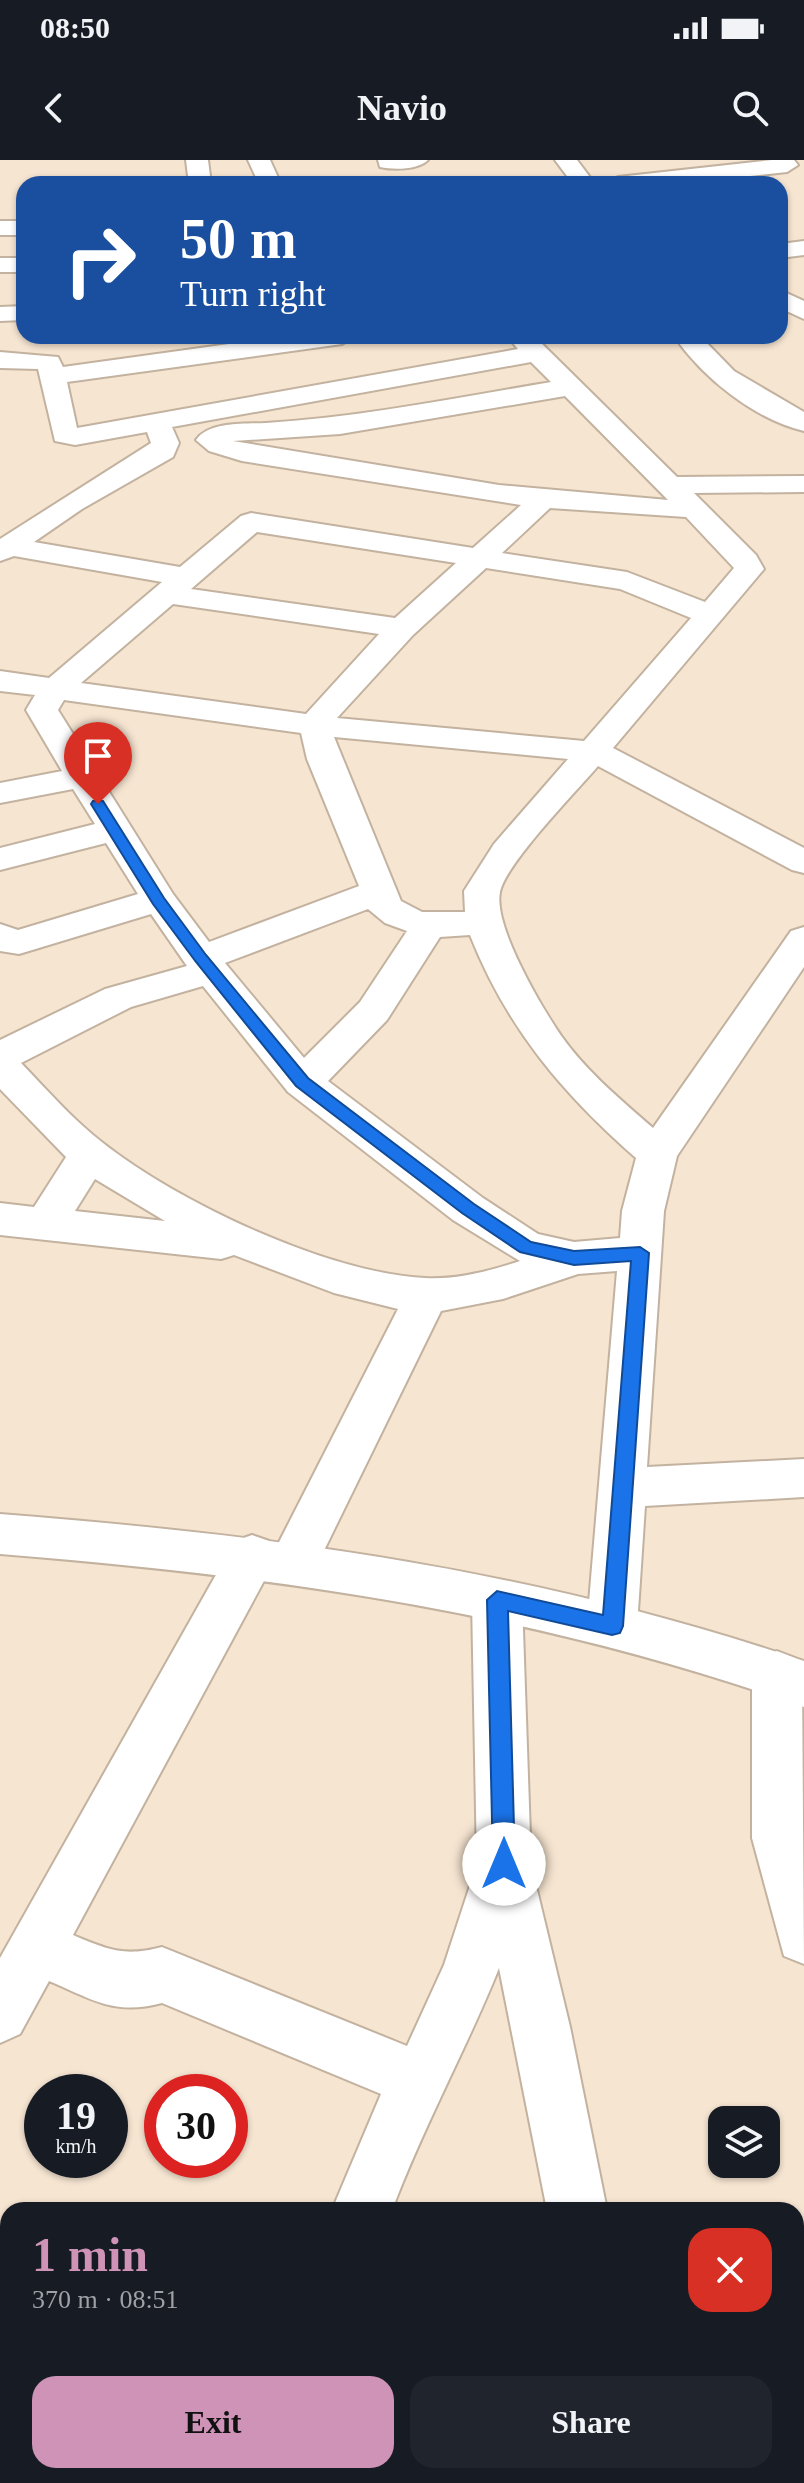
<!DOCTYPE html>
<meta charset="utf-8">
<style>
:root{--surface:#171b24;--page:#20242c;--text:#f1f3f6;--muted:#9ea1a6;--accent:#ce93b7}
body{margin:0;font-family:"Times New Roman",serif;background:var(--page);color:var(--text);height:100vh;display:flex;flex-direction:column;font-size:30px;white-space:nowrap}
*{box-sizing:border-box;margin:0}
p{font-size:26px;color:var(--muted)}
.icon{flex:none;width:44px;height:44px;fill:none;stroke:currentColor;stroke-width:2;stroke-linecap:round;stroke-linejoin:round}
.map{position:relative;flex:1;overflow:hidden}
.panel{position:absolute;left:0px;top:2042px;width:804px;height:282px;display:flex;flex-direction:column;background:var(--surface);border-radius:24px 24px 0 0;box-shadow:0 2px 6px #0004}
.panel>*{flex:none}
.hud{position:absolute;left:16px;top:16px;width:772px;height:168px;border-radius:24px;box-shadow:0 2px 6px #0004;background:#1a4fa0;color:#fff;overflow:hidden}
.tools{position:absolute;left:708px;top:1946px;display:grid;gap:16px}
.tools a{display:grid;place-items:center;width:72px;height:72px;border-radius:16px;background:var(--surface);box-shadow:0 2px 6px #0004;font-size:40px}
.speed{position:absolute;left:24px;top:1914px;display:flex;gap:16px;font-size:40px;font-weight:700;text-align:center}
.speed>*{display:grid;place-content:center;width:104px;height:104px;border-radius:50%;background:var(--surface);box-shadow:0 2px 6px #0004;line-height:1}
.speed small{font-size:20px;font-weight:400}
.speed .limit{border:12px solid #d22;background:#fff;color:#111}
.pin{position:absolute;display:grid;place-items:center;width:68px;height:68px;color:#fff;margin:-82px -34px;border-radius:50% 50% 50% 0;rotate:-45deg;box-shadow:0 0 8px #0007}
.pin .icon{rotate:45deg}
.me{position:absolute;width:88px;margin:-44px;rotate:0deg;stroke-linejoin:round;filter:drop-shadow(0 0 6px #0008)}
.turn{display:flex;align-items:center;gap:28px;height:168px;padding:0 32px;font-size:36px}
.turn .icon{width:104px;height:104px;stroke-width:2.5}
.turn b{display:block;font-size:56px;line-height:68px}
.round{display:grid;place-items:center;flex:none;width:84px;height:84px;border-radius:24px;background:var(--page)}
.overview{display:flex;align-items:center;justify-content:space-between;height:136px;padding:0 32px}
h1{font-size:48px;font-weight:800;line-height:60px;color:var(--accent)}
.action{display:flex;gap:16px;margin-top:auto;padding:16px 32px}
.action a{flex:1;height:92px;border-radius:24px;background:var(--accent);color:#111;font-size:32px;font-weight:800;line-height:92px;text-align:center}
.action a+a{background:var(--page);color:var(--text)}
.status{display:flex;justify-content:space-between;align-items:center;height:56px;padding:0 40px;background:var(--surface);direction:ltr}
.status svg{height:22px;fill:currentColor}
header{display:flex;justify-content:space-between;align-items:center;height:104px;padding:0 32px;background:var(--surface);font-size:36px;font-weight:800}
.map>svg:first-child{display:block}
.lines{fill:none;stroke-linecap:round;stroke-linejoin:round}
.minor-casing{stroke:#c2b29f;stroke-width:4}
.major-casing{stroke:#c2b29f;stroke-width:4}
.minor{fill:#fff;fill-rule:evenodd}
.major{fill:#fff;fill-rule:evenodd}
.route{fill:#1a73e8;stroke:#114b97;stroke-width:2}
</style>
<div class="status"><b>08:50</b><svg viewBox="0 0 49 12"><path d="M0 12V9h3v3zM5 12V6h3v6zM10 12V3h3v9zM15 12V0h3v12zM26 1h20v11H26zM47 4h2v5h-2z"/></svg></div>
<header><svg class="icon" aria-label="back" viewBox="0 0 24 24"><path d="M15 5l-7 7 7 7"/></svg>Navio<svg class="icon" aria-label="search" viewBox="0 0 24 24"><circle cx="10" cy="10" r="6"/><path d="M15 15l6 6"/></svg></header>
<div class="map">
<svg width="804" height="2323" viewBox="0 0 804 2323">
<rect width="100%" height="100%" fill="#f6e5d1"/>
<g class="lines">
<defs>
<path id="minor" d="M186 0H208L211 24H189Z
M248 0H270L281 24H259Z
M378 0H428C418 10 394 10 380 7Z
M555 0H577L595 24H573Z
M772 0H794L798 5 787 12 678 24H607L618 17Z
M0 61H24V75H0Z
M804 81V95L780 98V84Z
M0 98H24V112H0Z
M780 130 804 141V159L780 148Z
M24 146V160L0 161V147Z
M287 176H355L342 184 67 222 77 268 518 189 507 176H534L677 317 804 316V332L694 333 756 395 764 409 613 588 804 688V713L792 710 598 606C576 632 506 703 500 732 493 766 542 848 562 877 586 911 622 941 653 968L791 771 804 767V807L677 996 664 1051 647 1307 804 1299V1337L645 1346 637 1466 630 1481 612 1488 594 1481 587 1466 617 1111 578 1114 503 1139 441 1151 311 1417 294 1423 277 1417 272 1406 73 1775C109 1790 124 1797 162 1787L407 1886 444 1805 477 1704 472 1440 480 1425 497 1419 514 1425 522 1440 531 1705 570 1867 607 2050H547L499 1808C466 1890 423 1967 392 2050H332L381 1934 162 1843C114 1856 92 1839 49 1821L20 1874 0 1883V1798L235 1381 252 1375 269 1381 274 1392 398 1149 334 1133 234 1095 221 1099 0 1075V1043L34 1047 66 997 0 929V880L105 829 187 806 151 754 19 794 0 791V764L18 770 138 734 106 683 0 710V688L95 664 73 629 0 643V623L62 611 26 550 35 535 0 531V511L49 518 162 422 14 396 0 401V379L151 283 147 272 75 285 55 281 38 209 0 208V192L58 197 63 207ZM531 202 551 222C456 238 362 257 266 263 245 264 209 261 196 280L209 291 242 301 521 345 473 388 251 353 241 356 180 407 34 382 82 349 173 297 179 283 172 267ZM565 236 668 340 499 325 233 281 340 274ZM550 348 686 357 734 408 705 442 627 412 502 393ZM257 372 456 403 395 458 191 429ZM486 408 620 429 691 458 584 581 337 558 413 475ZM173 444 379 474 306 554 81 523ZM64 540 301 573 307 599 359 726 209 782 173 734 58 550ZM334 577 568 599 494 684 464 731 465 752H422L401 741ZM368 749 385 763 407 771 360 842 304 898 225 803ZM470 775C507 868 562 933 636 998L622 1051 620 1078 574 1082 538 1074 483 1038 328 921 387 860 440 777ZM203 826 288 932 453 1060 520 1101C490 1111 456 1120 425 1118 328 1113 179 1043 103 983 73 960 47 930 21 903L131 847ZM95 1019 165 1061 75 1051Z
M674 176H700L734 211 804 252V271C754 259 703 218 674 176Z
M777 1491 795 1498 802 1514 804 1804 784 1796 752 1678V1514L759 1498Z
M0 2247 8 2250V2316L0 2313Z
M88 2316H174L177 2323H91Z
M285 2316H351V2323H285Z
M596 2316H662L663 2323H597Z"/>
<path id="major" d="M0 1354C283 1376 534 1410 804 1501V1547C534 1452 284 1417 0 1394Z"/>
</defs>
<!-- minor casing -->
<use href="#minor" class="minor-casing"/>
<!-- major casing -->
<use href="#major" class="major-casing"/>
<!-- minor -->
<use href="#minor" class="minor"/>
<!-- major -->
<use href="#major" class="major"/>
</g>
<!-- route -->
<path class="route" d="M93 641H103L164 738 206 795 308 918 474 1044 531 1082 574 1091 640 1087 649 1093 623 1466 620 1473 612 1475 508 1451 515 1704 512 1712 504 1715 496 1712 493 1704 487 1440 497 1431 603 1455 631 1101 574 1105 520 1092 462 1053 296 926 196 802 153 744 91 644Z"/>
</svg>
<div class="tools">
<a><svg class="icon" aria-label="layers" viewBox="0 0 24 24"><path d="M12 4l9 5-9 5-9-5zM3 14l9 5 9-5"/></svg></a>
</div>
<div class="speed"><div>19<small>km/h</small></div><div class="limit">30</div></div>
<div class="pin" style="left:98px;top:644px;background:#d93025"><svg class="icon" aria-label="arrive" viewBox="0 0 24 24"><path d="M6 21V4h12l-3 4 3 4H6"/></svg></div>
<svg class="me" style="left:504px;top:1704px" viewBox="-20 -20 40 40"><circle r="19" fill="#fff"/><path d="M0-13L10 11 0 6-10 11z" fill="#1a73e8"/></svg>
<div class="hud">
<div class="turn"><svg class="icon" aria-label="right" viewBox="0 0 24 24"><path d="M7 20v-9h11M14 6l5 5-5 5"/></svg><div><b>50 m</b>Turn right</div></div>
</div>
<section class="panel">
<div class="overview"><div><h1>1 min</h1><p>370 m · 08:51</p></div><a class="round" style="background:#d93025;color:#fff"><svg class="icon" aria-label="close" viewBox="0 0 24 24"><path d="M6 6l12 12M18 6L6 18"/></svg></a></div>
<div class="action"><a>Exit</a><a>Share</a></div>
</section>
</div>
